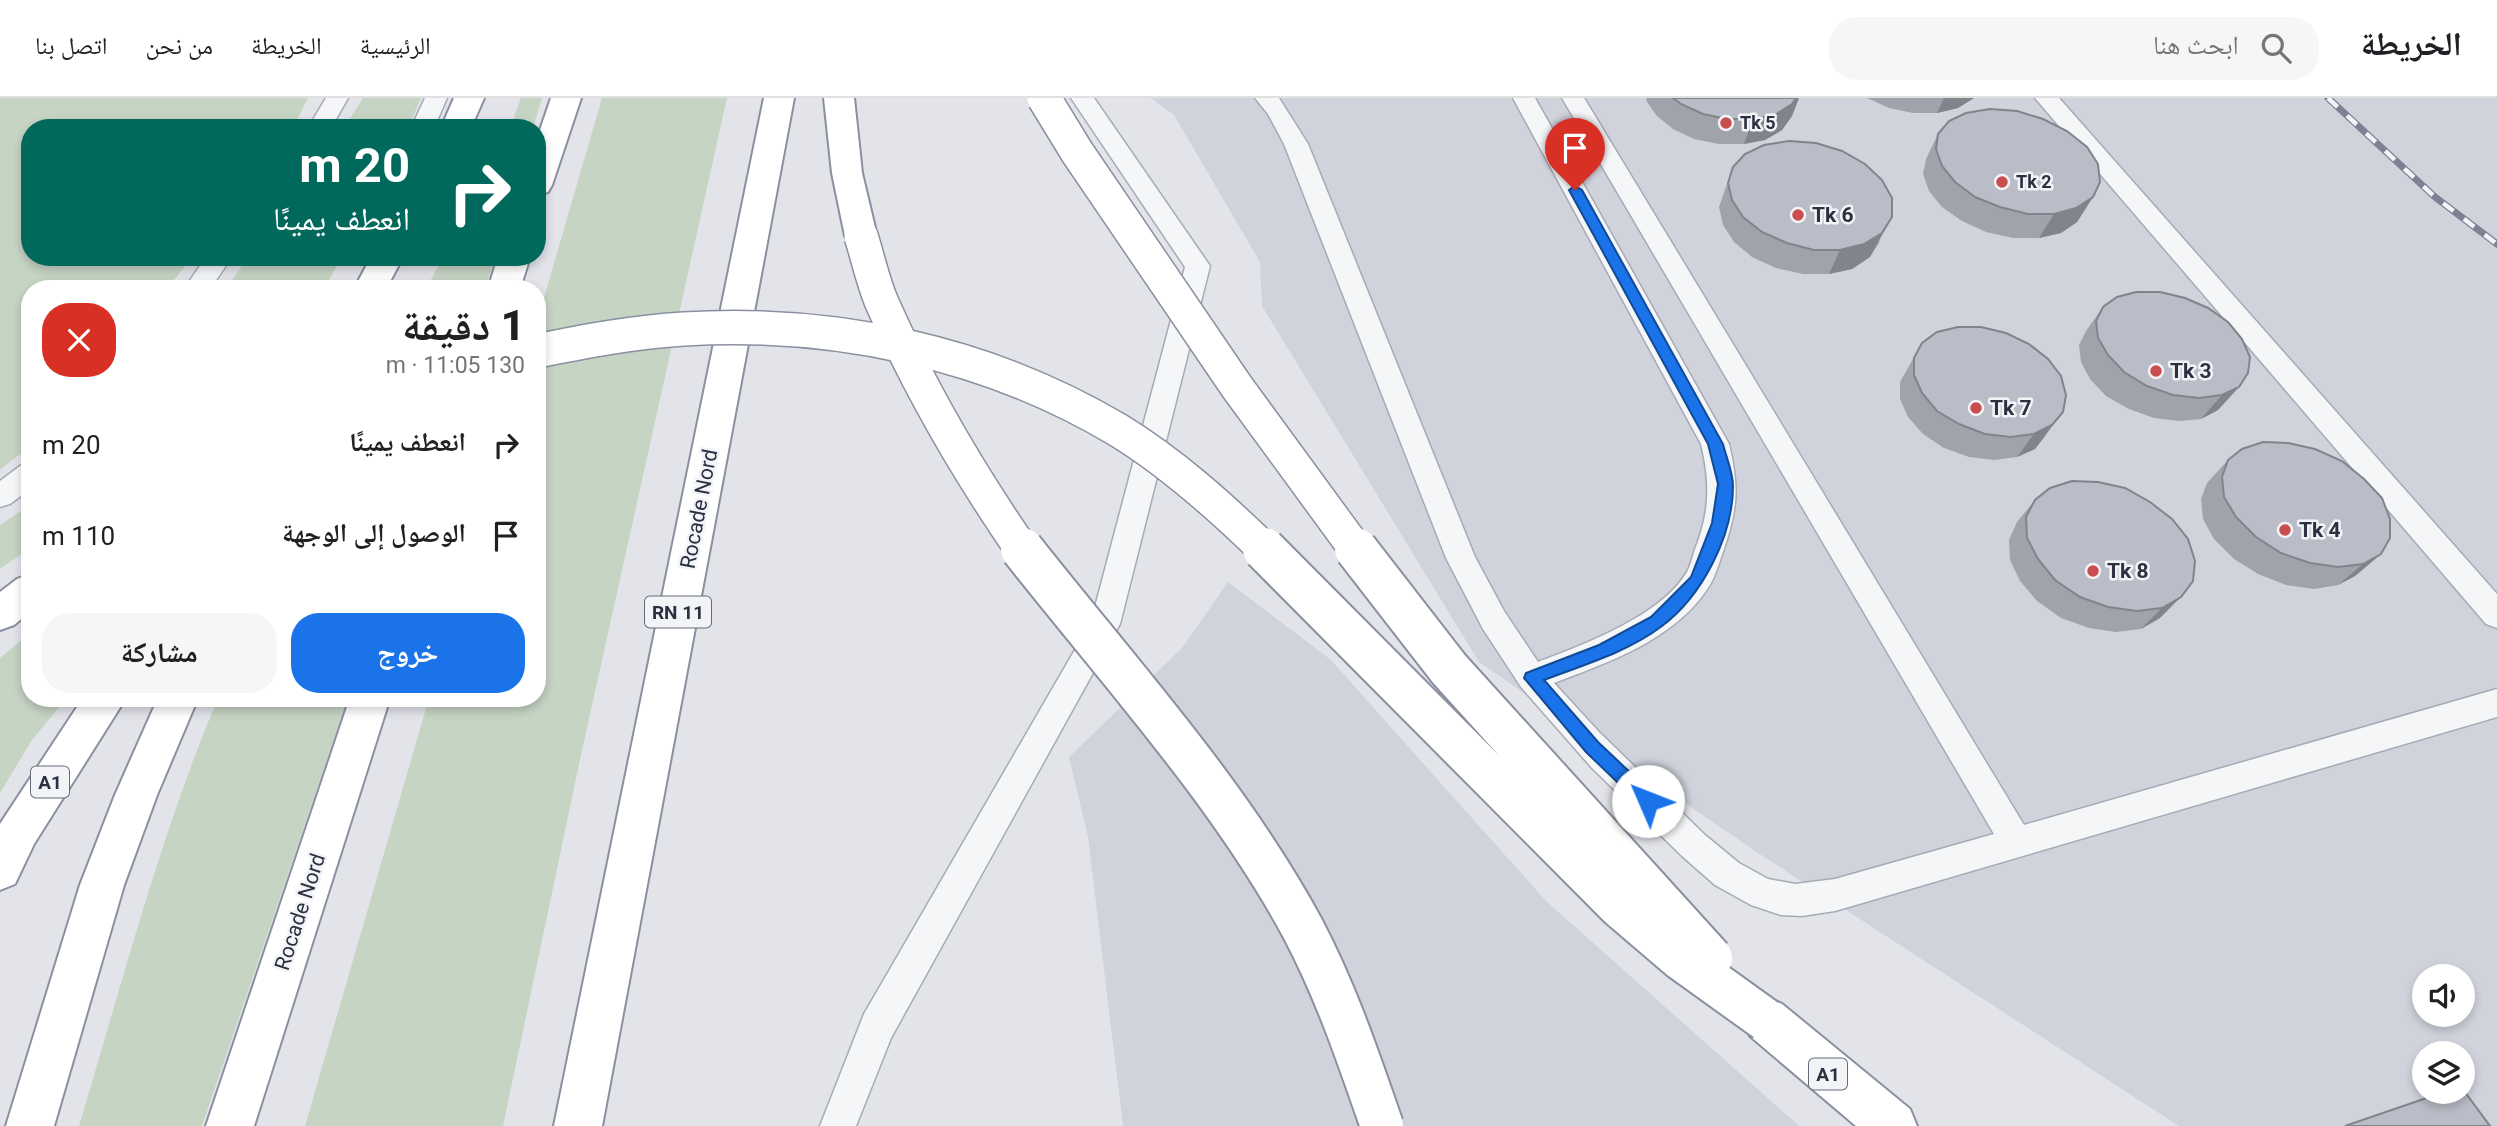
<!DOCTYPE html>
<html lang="ar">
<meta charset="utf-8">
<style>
:root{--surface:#fff;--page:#f6f6f6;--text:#202124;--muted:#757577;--line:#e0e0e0;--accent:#1a73e8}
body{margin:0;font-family:Roboto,"Noto Naskh Arabic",sans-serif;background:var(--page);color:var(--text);direction:rtl;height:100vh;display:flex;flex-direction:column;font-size:26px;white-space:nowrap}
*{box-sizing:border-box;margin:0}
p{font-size:23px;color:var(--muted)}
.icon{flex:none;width:38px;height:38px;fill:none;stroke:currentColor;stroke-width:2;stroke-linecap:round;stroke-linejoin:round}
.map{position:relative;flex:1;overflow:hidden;direction:ltr}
.sheet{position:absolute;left:21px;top:182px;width:525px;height:427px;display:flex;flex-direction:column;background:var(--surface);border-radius:28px;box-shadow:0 4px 10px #0003;direction:rtl}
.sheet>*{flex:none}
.banner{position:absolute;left:21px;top:21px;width:525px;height:147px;border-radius:28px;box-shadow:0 4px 10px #0003;direction:rtl;background:#00695c;color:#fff;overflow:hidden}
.tools{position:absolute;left:2412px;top:866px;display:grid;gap:14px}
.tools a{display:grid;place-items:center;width:63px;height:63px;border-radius:50%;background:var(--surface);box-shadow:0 4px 10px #0003;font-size:35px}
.pin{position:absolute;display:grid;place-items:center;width:60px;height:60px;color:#fff;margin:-72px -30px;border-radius:50% 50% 50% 0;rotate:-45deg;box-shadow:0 0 7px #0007}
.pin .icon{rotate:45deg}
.me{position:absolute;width:77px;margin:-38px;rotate:314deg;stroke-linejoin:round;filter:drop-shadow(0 0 5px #0008)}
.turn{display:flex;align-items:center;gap:24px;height:147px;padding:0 21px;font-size:32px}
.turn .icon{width:91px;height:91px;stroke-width:2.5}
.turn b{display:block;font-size:49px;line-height:60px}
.round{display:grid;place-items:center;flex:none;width:74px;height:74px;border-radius:28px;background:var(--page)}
.summary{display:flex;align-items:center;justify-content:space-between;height:119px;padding:0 21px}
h1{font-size:42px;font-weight:800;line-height:52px}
.action{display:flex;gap:14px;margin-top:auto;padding:14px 21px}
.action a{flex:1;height:80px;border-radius:28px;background:var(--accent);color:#fff;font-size:28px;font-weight:800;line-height:80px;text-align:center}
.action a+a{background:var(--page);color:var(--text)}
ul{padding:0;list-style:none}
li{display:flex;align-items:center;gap:21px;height:91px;padding:0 21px}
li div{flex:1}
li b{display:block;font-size:26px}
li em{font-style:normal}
header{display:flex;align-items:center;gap:42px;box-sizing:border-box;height:98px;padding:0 35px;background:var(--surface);border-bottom:2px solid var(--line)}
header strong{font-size:33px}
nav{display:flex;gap:38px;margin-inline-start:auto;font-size:24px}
.search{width:490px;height:63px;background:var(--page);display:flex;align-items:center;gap:18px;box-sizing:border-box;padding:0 24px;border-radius:28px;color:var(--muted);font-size:26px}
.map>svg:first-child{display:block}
.built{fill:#d0d3dc;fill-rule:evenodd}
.green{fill:#c6d4c4}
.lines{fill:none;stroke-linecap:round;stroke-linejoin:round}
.lane-casing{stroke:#a7aab4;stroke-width:3}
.highway-casing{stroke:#8a90a0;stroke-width:4}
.lane{fill:#f5f6f8;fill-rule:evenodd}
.highway{fill:#fff;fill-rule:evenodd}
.rail-casing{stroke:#7c8293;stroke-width:7}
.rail{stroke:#f2f4f7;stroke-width:4.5;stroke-dasharray:13;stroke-linecap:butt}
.highway-bridge-far1-casing{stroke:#8a90a0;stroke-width:36;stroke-linecap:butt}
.highway-bridge-casing{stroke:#8a90a0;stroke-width:46;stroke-linecap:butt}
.highway-bridge-far1{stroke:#fff;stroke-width:33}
.highway-bridge{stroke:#fff;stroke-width:42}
.wall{fill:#a0a3ab}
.shaded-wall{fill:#82848b}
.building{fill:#babdc7;stroke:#82848b;stroke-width:2}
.route{fill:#1a73e8;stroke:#114b97;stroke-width:2}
.poi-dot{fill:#ca4d4f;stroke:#f2f4f7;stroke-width:2.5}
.labels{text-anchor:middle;stroke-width:5;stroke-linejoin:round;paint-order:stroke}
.far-poi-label{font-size:18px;font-weight:bold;fill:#2b3042;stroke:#f2f4f7;text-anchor:start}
.shield{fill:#f2f4f7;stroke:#676b78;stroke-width:2}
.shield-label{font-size:19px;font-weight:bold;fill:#2b3042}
.poi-label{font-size:21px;font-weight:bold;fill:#2b3042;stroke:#f2f4f7;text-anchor:start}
.street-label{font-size:21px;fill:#2b3042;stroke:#f2f4f7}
</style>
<header>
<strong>الخريطة</strong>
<div class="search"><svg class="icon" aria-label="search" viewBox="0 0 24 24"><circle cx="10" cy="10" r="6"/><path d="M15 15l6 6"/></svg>ابحث هنا</div>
<nav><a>الرئيسية</a><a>الخريطة</a><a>من نحن</a><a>اتصل بنا</a></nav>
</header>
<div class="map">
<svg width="2497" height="1028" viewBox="0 0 2497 1028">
<rect width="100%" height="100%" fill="#e2e4ea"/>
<!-- built -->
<path class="built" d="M1151 0H2497V1028H2179L1758 755 1479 564 1262 208 1260 164 1174 17ZM2424 878H2462V917H2424ZM2424 956H2462V994H2424Z
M1228 484 1331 562 1546 803 1799 1028H1123L1088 739 1069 659 1182 550Z"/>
<!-- green -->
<path class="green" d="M0 0H308L293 30H30V159H192L167 191H30V348L0 372Z
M363 0H421L408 30H344Z
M521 0H542L533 30H510Z
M602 0H727L579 666 503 1028H305L429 600H537V224Z
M248 159H342L324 191H226Z
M443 159H495L485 191H426Z
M30 407V450L0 471V427Z
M30 535V600H67L32 642 0 695V560Z
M218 600H348L202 1028H79C122 885 160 738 218 600Z"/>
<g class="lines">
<defs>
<path id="lane" d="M326 0H348L331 30H308Z
M425 0H447L434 30H411Z
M1071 0H1094L1210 168 1120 526 891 940 856 1028H820L864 916 1091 524 1185 169Z
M1255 0H1279L1308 46 1475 459 1504 513 1538 564C1583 547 1664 517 1688 472 1692 464 1693 455 1697 446 1710 411 1710 383 1701 346L1513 0H1535L1729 346C1739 389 1738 409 1724 451 1719 464 1716 478 1708 490 1674 542 1609 564 1554 585L1599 634 1705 737 1739 765 1768 781 1795 786 1835 781 1994 736 1562 0H1584L2024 727 2497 591V619L1835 813 1802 818 1781 817 1751 807 1715 787 1682 758 1592 670 1521 589 1483 531 1446 460 1284 46 1268 16Z
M2035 0H2059L2497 496V530L2486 526Z
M206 159H232L210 191H184Z
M30 365V391L10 406 0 409V383L20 368Z"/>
<path id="highway" d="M454 0H484L471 30H441Z
M551 0H581L552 87 548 94 537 97V41Z
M764 0H794L602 1028H554Z
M824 0H854L862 75 877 138 872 146 861 149 850 146 845 138 832 75Z
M371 159H403L386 191H354Z
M498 159H530L520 191H488Z
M30 476V514L14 527 0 532V494L17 481Z
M83 600H126L34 746 15 786 0 792V726Z
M158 600H198L157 697 124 787 54 1028H6L80 787 115 697Z
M350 600H390L254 1028H206Z
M1766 899 1782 906 1910 1011 1917 1028H1856L1750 938 1743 922 1750 906Z"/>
</defs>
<!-- lane casing -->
<use href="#lane" class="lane-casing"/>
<!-- highway casing -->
<use href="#highway" class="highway-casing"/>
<!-- lane -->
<use href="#lane" class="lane"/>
<!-- highway -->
<use href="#highway" class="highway"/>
<defs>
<path id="rail" d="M2328 0 2435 99 2497 146"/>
</defs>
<!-- rail casing -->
<use href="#rail" class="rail-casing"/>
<!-- rail -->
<use href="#rail" class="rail"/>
<defs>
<path id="highway-bridge-far1" d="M1044 0 1077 54 1237 289 1357 453
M861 138C868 160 873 184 882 205 920 291 969 375 1023 453
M537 253C586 243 634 234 684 231 835 222 987 254 1118 332 1172 365 1221 409 1266 453"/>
<path id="highway-bridge" d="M1022 451C1118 573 1229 694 1303 831 1337 896 1358 959 1382 1028
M1264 451 1619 808 1681 861 1766 922
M1356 451 1449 571 1711 860"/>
</defs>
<!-- highway-bridge-far1 casing -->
<use href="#highway-bridge-far1" class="highway-bridge-far1-casing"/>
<!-- highway-bridge casing -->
<use href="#highway-bridge" class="highway-bridge-casing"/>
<!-- highway-bridge-far1 -->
<use href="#highway-bridge-far1" class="highway-bridge-far1"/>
<!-- highway-bridge -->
<use href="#highway-bridge" class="highway-bridge"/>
</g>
<!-- wall -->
<path class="wall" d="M1646 0H1799L1792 18 1782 32 1765 42 1744 46H1719L1694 41 1673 31 1657 18 1647 4Z
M1867 0H1974L1958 10 1937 15H1913L1889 10Z
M1938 36 2093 99 2077 124 2061 135 2039 140H2013L1986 134 1962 123 1942 109 1929 93 1923 76 1926 61Z
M1733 69 1880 143 1870 159 1852 171 1829 176H1803L1776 170 1752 159 1734 144 1723 127 1719 109Z
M2103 209 2239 289 2218 312 2201 321 2179 323 2154 320 2129 311 2106 298 2090 281 2081 264 2079 247 2086 233Z
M1922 245 2046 337 2035 351 2017 359 1994 362 1969 359 1944 350 1923 336 1908 319 1900 301V284Z
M2228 362 2381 456 2355 478 2338 487 2314 491 2286 487 2258 476 2234 461 2214 441 2203 421 2201 401 2207 385Z
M2035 402 2188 441 2160 520 2141 531 2116 534 2089 530 2061 520 2037 503 2020 483 2010 462 2009 442 2017 424Z"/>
<!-- shaded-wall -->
<path class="shaded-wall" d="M1796 0H1799L1792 18 1782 32 1765 42 1744 46 1753 21Z
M1944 0H1974L1958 10 1937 15Z
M2093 99 2077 124 2061 135 2039 140 2054 116Z
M1892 119 1870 159 1852 171 1829 176 1840 152Z
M2239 289 2218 312 2201 321 2222 297Z
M2063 314 2035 351 2017 359 2034 336Z
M2381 456 2355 478 2338 487 2363 466Z
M2181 499 2160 520 2141 531 2162 510Z"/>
<!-- building -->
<path class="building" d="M1673 0H1796L1792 6 1775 17 1753 21H1727L1703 16 1681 6Z
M1990 11 2017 13 2043 21 2067 33 2087 49 2098 66 2100 84 2093 99 2076 110 2054 116H2028L2000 109 1975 99 1955 84 1942 68 1936 51 1938 36 1949 23 1966 15Z
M1789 43 1816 45 1842 53 1865 66 1882 82 1892 100V119L1882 135 1864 146 1840 152H1814L1787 145 1762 134 1743 119 1732 102 1728 85 1733 69 1745 56 1764 47Z
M2136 194H2160L2185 200 2208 210 2228 224 2242 241 2250 259 2248 275 2239 289 2222 297 2199 300 2173 297 2147 288 2124 274 2108 257 2098 240 2096 223 2103 209 2117 199Z
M1958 229H1981L2006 235 2029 246 2048 261 2061 278 2066 297 2063 314 2052 327 2034 336 2011 339 1985 336 1959 326 1937 313 1922 295 1914 277V260L1922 245 1937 234Z
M2263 344 2288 345 2315 351 2342 363 2364 381 2382 400 2390 421V440L2381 456 2363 466 2338 469 2310 465 2281 455 2256 439 2236 419 2224 399 2222 379 2228 362 2242 351Z
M2072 383 2098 384 2125 390 2150 404 2172 421 2188 441 2195 463 2193 483 2181 499 2162 510 2137 513 2108 509 2080 499 2055 482 2038 461 2027 440 2026 419 2035 402 2050 390Z
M2462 990 2490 1028H2345L2444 994H2462Z"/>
<!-- route -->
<path class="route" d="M1575 88 1582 92 1723 346C1726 359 1733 374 1733 388 1733 438 1702 498 1662 528 1628 554 1583 567 1544 582L1598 644 1654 697 1657 703 1654 708 1648 711 1642 708 1586 654 1524 580 1526 575 1599 547 1651 519 1691 479 1712 425 1718 386 1708 346 1569 92Z"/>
<!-- markers -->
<g class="poi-dot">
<circle cx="1726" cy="25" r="7"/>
<circle cx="2002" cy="84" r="7"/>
<circle cx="1798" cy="117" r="7"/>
<circle cx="2156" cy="273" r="7"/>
<circle cx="1976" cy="310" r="7"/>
<circle cx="2285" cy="432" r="7"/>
<circle cx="2093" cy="473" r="7"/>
</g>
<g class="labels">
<!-- far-poi labels -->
<g class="far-poi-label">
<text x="1740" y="31">Tk 5</text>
<text x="2016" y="90">Tk 2</text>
</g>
<!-- shield labels -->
<g class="shield">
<rect x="645" y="498.5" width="66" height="31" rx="5"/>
<rect x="31" y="668.5" width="38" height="31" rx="5"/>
<rect x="1809" y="960.5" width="38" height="31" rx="5"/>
</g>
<g class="shield-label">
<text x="678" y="521">RN 11</text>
<text x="50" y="691">A1</text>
<text x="1828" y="983">A1</text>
</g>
<!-- poi labels -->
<g class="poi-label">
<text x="1812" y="124">Tk 6</text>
<text x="2170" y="280">Tk 3</text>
<text x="1990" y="317">Tk 7</text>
<text x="2299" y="439">Tk 4</text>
<text x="2107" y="480">Tk 8</text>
</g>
<!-- street labels -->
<g class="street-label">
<text transform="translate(699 411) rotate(-79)" y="7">Rocade Nord</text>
<text transform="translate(300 814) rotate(-72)" y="7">Rocade Nord</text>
</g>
</g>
</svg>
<div class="tools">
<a><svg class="icon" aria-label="sound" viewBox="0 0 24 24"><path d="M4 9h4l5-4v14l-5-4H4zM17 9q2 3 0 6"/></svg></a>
<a><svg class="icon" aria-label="layers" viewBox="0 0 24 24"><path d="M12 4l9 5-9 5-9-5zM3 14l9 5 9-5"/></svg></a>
</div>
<div class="pin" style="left:1575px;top:92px;background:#d93025"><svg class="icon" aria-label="arrive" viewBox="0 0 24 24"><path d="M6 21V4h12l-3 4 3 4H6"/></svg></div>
<svg class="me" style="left:1648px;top:703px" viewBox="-20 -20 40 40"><circle r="19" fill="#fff"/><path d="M0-13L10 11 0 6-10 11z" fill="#1a73e8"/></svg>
<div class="banner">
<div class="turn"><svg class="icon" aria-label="right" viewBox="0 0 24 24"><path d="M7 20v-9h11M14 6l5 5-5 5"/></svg><div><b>20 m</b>انعطف يمينًا</div></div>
</div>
<section class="sheet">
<div class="summary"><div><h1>1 دقيقة</h1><p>130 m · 11:05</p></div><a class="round" style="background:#d93025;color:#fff"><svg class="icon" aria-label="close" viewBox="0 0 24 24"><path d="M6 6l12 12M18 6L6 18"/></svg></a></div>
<ul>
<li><svg class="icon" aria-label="right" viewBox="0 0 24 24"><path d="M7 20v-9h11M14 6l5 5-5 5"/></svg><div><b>انعطف يمينًا</b></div><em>20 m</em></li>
<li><svg class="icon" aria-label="arrive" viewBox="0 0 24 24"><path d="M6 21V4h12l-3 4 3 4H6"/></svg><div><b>الوصول إلى الوجهة</b></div><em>110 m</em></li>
</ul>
<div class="action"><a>خروج</a><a>مشاركة</a></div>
</section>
</div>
